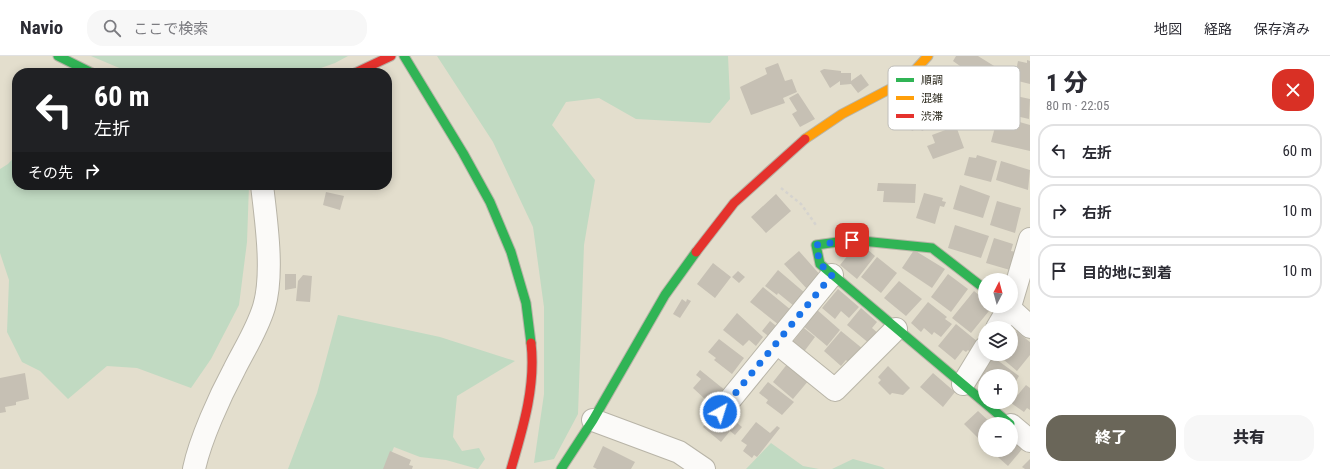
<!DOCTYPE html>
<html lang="ja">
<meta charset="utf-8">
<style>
:root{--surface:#fff;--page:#f7f7f7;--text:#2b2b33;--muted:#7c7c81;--line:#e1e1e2;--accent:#6a6659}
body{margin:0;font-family:"Roboto Condensed","Noto Sans JP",sans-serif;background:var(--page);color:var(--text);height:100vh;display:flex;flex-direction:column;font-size:15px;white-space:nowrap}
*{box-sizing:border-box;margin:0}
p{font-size:13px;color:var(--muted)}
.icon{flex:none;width:22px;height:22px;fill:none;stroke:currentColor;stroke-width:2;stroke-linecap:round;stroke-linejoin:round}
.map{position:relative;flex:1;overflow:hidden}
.details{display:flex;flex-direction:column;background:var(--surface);width:300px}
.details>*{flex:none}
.hud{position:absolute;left:12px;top:12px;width:380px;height:122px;border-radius:16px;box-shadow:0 2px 10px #0003;background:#202124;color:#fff;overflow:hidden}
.needle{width:26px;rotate:6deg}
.fabs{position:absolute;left:978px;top:217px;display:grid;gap:8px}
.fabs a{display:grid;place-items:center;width:40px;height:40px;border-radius:50%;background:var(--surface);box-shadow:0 2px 10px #0003;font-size:20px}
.pin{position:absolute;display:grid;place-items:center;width:34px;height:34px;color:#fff;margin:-17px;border-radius:8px;box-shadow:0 2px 6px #0006}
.me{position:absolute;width:44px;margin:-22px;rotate:39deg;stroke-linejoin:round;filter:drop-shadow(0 0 3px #0008)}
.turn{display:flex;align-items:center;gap:14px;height:84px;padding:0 16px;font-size:18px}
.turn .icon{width:52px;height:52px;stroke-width:2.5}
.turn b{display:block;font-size:28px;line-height:34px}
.then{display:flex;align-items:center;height:38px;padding:0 16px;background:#0003;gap:8px;font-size:15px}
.round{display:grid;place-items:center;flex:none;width:42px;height:42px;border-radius:16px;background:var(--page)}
.summary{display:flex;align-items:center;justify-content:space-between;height:68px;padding:0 16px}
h1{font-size:24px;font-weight:800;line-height:30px}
.button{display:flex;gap:8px;margin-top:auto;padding:8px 16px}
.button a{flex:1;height:46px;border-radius:16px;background:var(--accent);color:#fff;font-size:16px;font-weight:800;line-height:46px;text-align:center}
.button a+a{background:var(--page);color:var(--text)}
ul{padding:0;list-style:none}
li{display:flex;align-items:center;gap:12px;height:54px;margin:0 8px 6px;padding:0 8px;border:2px solid var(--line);border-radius:16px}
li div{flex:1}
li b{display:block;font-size:15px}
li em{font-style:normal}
header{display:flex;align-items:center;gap:24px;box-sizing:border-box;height:56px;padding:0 20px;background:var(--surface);border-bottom:1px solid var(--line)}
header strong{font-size:19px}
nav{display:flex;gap:22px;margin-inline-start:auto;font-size:14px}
.search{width:280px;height:36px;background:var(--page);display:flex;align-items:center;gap:10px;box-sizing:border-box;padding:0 14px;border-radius:16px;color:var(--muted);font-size:15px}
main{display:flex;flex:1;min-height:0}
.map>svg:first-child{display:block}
.green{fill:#c1dac2}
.building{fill:#c6c0b4}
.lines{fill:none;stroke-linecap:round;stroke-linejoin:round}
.street-casing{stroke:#b8b4a7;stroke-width:24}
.fast-casing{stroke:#b8b4a7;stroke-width:11}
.slow-casing{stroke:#b8b4a7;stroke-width:11}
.jam-casing{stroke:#b8b4a7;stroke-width:11}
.path{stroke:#d5d3cf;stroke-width:2.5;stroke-dasharray:3 3;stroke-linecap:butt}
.street{stroke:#fbfaf8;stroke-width:22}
.fast{stroke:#30b455;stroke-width:9}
.slow{stroke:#ff9f0a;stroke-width:9}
.jam{stroke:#e5322d;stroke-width:9}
.route{stroke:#1a73e8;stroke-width:7;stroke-dasharray:0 12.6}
.key{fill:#fff;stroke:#bfbeba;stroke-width:1}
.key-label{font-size:11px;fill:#29261a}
</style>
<header>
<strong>Navio</strong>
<div class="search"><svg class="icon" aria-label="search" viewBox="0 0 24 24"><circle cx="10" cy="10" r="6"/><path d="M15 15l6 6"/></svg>ここで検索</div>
<nav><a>地図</a><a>経路</a><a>保存済み</a></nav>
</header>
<main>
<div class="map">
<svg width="1030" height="413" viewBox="0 0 1030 413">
<rect width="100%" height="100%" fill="#e3decd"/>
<!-- green -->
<path class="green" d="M91 0H348L335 7 307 17H131Z
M437 0H728L730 43 710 67 636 63 599 42 566 46 552 69 595 124 584 189 578 358 554 403 534 407 544 338V251L533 171 493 86Z
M17 98V129H249L247 186 239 249 211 303 191 332 137 312 107 310 68 343 40 315 22 306 7 276 9 224 0 197V113L8 108Z
M338 259 440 281 515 305 457 340 453 381 462 395 479 392 485 403 478 413 446 404 420 401 394 391 385 413H288L317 337Z
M771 387 803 410 819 413H746Z
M853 403 882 411 885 413H832Z"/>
<!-- building -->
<path class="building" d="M956 0H978L999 13 987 31 966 17 967 15 953 5Z
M1027 4 1030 5V28L1014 24 1018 5 1027 7Z
M778 7 785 25 792 23 797 36 783 42 785 47 751 59 740 31 767 18 765 12Z
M824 13 841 15V17H851V25L861 18 869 29 858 37 851 28 840 29V25L830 32 820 15Z
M913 36 933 69 922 75 919 71 912 75 904 61 899 64 891 50Z
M798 37 815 63 800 71 792 58 797 55 789 42Z
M1002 37 1030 43 1029 63 998 56Z
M998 60 1030 69V95L991 86Z
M956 70 964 92 933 103 927 90 935 87 932 79Z
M977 99 997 105 991 126 964 119 969 101 976 102Z
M1001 105 1030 114 1028 134 996 124Z
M878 127 916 128 915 147 883 146 884 135H877Z
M960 129 990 140 983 162 953 153Z
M326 136 344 140 340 154 323 149Z
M924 137 943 142 942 145 946 146 944 151 940 150 935 168 916 162Z
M776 138 791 155 766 177 751 161Z
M997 145 1021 152 1015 177 990 169Z
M955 169 989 180 981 202 948 192Z
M994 182 1013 188 1011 195 1016 196 1010 214 986 207Z
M853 193 858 197 862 193H867L875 200 857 223 840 209Z
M914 194 945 213 932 232 902 212Z
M799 195 822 221 808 234 784 208Z
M877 201 897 217 881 237 861 221Z
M713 207 731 221 715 242 697 228Z
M778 214 805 237 794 250 778 237 777 239 765 230Z
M738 215 745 221 739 227 732 221Z
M285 218H296V232L285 234Z
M948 218 968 233 951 256 931 241Z
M303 219 312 220 310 246 296 245 298 225Z
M899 225 922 243 906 260 884 242Z
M763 231 791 254 779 269 750 246Z
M838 233 859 251 849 262 841 255 835 263 822 252Z
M974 235 985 244V250H993L971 277 952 262Z
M682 243 686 246 687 243 691 245 680 262 673 258Z
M928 246 947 261 945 263 952 268 941 281 934 276 932 279 924 272 921 276 911 267Z
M861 252 877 266 872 272 879 278 870 288 847 269Z
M816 253 840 274 827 290 802 269Z
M737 257 763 281 756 290 749 284 743 290 723 274Z
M770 265 780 273 772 283 762 275Z
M956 268 978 286 970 296 968 294 966 296 963 294 955 304 938 290Z
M804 272 815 281 803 297 791 288Z
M841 275 863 293 850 308 846 304 841 310 824 295Z
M1016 275 1030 286V299L1017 315 997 298H1011V281Z
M719 283 744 302 732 318 714 304 716 302 708 296Z
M993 301 1019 320 1011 333V320H985V329L978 324Z
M788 307 809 324 793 343 773 326Z
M888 310 910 332 903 339 892 337 890 339 878 327 881 324 878 321Z
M700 314 726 335 713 353 705 346 706 344 693 332 701 323 696 319Z
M25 317 29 343 16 346V349L5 351 6 356 0 357V322Z
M933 317 955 336 943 351 920 331Z
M768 326 794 346 782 359 766 347 768 344 759 337Z
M1026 329 1030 332V354L1027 352 1024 356 1011 347Z
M978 355 992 368H985V385L983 387 964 368Z
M714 357 726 366 730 361 742 371 735 379 730 375 721 386 703 371Z
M756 366 770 377 777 370 780 372 757 401 754 399 752 402 743 395 747 389 741 385Z
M1011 382 1023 392 1008 410 990 394H1011Z
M603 390 635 406 631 413H597L593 411Z
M390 395 411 404 409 409 413 410 412 413H383Z
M1030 403V413H1025L1022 411Z"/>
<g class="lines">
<defs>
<path id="street" d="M1011 247 1030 183
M1007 250 1030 271
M997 272 1010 250
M777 287 835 334 896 273
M963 328 985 292
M720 356 832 219
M593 364 679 396 704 413
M1011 369 1030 385
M194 413C200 384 220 340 234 314 245 292 257 274 264 251 274 217 266 164 262 129"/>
<path id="fast" d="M58 0 92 17
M404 0 463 97 490 146 511 196 526 247 531 287
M985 233 932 192 852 184 816 189 820 208 1010 368
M561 413 593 364 665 239 696 196"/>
<path id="slow" d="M805 83 842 58 905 25 928 0"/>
<path id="jam" d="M355 17 391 0
M696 196 734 147 805 83
M511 413C523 372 536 330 531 287"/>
</defs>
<!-- street casing -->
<use href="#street" class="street-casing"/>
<!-- fast casing -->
<use href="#fast" class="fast-casing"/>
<!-- slow casing -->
<use href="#slow" class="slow-casing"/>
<!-- jam casing -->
<use href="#jam" class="jam-casing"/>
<!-- path -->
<path class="path" d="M781 132 801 148 816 169"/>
<!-- street -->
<use href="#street" class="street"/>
<!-- fast -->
<use href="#fast" class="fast"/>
<!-- slow -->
<use href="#slow" class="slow"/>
<!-- jam -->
<use href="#jam" class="jam"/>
</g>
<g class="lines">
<!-- route -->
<path class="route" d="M720 356 832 219 820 208 816 189 852 184"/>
</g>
<!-- legend -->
<rect x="888" y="10" width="132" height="64" rx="6" class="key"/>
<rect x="896" y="22" width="18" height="4" fill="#30b455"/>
<rect x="896" y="40" width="18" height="4" fill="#ff9f0a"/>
<rect x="896" y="58" width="18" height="4" fill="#e5322d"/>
<g class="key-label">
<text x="921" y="28">順調</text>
<text x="921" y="46">混雑</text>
<text x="921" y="64">渋滞</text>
</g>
</svg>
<div class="fabs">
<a><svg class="needle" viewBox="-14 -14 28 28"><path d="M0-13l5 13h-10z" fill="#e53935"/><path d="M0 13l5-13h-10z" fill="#7c7c81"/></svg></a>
<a><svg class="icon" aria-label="layers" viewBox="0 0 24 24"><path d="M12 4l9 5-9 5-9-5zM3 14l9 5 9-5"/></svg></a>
<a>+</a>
<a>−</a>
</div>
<div class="pin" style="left:852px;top:184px;background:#d93025"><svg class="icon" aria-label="arrive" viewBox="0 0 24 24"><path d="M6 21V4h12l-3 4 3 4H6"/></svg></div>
<svg class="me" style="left:720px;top:356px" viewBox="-20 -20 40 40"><circle r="17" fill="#1a73e8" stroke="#fff" stroke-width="3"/><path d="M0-11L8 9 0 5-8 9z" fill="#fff"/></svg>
<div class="hud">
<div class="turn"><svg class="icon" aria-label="left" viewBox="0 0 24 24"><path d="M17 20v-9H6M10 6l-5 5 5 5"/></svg><div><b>60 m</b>左折</div></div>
<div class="then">その先<svg class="icon" aria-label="right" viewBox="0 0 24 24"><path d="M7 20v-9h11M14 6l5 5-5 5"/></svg></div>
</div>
</div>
<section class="details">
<div class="summary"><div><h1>1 分</h1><p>80 m · 22:05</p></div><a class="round" style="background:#d93025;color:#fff"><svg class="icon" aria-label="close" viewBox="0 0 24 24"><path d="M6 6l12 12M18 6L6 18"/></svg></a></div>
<ul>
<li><svg class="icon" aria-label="left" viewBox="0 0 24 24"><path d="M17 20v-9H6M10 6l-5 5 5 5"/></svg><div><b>左折</b></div><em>60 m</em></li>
<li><svg class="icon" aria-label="right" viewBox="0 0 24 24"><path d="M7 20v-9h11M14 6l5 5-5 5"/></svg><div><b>右折</b></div><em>10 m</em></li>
<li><svg class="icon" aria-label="arrive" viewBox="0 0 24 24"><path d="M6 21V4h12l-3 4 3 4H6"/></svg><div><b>目的地に到着</b></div><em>10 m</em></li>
</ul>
<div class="button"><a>終了</a><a>共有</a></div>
</section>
</main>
